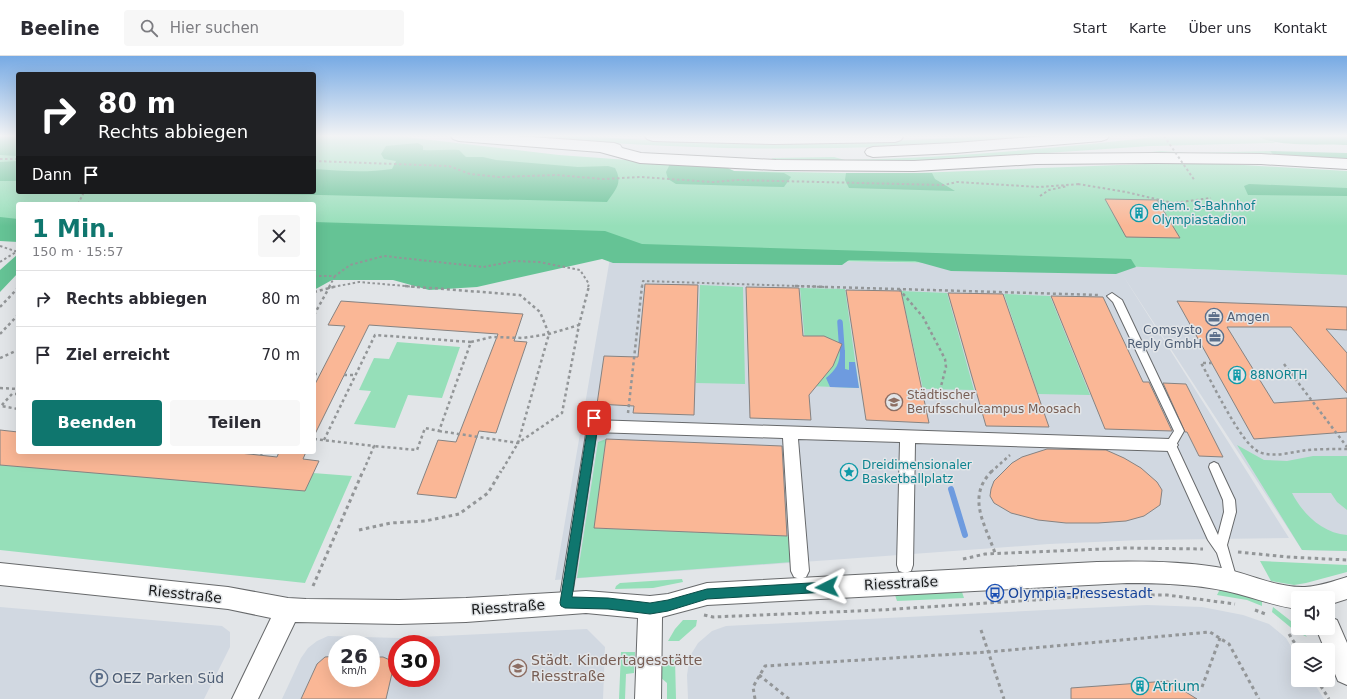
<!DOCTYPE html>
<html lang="de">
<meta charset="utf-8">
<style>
:root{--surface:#fff;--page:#f7f7f7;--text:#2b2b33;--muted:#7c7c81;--line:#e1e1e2;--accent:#0f766e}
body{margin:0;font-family:"DejaVu Sans",sans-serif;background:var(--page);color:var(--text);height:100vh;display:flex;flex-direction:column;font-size:15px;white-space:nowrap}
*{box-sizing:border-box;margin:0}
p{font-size:13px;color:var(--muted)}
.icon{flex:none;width:22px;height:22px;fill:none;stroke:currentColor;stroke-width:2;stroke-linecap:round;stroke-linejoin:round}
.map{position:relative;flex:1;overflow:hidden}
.details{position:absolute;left:16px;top:146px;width:300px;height:252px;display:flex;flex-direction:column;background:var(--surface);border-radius:4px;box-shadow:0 4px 16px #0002}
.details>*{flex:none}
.top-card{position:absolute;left:16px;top:16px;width:300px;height:122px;border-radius:4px;box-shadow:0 4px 16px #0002;background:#202124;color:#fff;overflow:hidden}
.controls{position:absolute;left:1291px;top:535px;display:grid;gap:8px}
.controls a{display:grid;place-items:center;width:44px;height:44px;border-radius:4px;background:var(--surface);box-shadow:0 4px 16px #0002;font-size:20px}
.speed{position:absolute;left:328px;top:579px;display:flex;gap:8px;font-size:20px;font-weight:700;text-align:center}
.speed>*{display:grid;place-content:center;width:52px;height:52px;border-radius:50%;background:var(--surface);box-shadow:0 4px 16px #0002;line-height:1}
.speed small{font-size:10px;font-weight:400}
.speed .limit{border:6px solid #d22;background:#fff;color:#111}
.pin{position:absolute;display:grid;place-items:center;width:34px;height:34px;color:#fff;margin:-17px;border-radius:8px;box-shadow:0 2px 6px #0006}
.me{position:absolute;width:44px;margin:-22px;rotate:267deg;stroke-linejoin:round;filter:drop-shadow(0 0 3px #0008)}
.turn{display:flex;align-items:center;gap:14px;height:84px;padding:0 16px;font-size:18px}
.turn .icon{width:52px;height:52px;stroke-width:2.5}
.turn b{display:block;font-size:28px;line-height:34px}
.then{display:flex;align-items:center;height:38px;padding:0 16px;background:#0003;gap:8px;font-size:15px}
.round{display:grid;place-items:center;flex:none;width:42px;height:42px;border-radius:4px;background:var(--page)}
.summary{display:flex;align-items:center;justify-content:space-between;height:68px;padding:0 16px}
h1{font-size:24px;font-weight:800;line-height:30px;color:var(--accent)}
.button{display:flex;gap:8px;margin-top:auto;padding:8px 16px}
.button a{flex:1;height:46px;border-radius:4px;background:var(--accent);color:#fff;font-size:16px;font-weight:800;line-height:46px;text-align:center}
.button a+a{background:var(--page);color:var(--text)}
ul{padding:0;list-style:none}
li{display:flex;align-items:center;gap:12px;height:56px;padding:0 16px;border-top:1px solid var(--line)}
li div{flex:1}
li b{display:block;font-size:15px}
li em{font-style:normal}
header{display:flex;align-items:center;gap:24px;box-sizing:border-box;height:56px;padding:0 20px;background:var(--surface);border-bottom:1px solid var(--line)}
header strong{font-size:19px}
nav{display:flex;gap:22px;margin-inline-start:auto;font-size:14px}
.search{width:280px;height:36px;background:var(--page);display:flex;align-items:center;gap:10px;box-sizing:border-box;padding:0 14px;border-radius:4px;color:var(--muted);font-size:15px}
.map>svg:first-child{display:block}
.built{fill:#d1d8e1;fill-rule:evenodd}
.green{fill:#96dfb9}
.forest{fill:#65c395}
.water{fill:#6e9bdf}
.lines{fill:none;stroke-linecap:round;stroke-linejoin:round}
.stream-far1{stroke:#6e9bdf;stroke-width:5.5}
.stream{stroke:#6e9bdf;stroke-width:6}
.building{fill:#fab796;stroke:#868382}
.service-casing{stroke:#67696b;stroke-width:2}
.pedestrian-casing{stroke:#67696b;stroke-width:2}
.minor-casing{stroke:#67696b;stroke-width:2}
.trunk-casing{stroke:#67696b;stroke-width:2}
.path-far2{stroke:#939698;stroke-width:2;stroke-dasharray:2.5 2.5;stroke-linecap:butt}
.path-far1{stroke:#939698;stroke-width:2.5;stroke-dasharray:3 3;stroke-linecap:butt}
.path{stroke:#939698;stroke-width:3;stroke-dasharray:3.5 3.5;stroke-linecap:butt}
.service{fill:#fff;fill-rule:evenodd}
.pedestrian{fill:#fff;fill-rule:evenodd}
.minor{fill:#fff;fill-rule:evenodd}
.trunk{fill:#fff;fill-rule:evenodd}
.path-bridge{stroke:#939698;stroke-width:2;stroke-dasharray:2.5 2.5;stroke-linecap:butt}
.route{fill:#0f766e;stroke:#0a4d48}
.labels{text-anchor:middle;stroke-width:3;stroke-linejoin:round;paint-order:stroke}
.culture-label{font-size:12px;fill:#0d838f;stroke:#e2e5e8;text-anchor:start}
.service-label{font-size:12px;fill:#4e5e75;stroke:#e2e5e8;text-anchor:start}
.education-label{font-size:12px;fill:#785e54;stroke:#e2e5e8;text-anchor:start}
.near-street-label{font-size:14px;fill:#191a1b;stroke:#e2e5e8}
.near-transit-label{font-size:14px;fill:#164399;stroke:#e2e5e8;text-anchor:start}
.near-education-label{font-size:14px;fill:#785e54;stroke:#e2e5e8;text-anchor:start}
.near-service-label{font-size:14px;fill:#4e5e75;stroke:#e2e5e8;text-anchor:start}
.near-culture-label{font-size:14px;fill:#0d838f;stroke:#e2e5e8;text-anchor:start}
</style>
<header>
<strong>Beeline</strong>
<div class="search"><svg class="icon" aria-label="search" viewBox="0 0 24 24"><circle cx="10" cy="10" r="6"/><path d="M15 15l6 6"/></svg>Hier suchen</div>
<nav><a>Start</a><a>Karte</a><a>Über uns</a><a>Kontakt</a></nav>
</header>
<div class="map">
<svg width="1347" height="643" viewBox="0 0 1347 643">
<rect width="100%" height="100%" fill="#e2e5e8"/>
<!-- built -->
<path class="built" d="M610 202 1117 210 1347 219V495L1302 494 1122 218 1289 482 1141 484 1049 488 555 524Z
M1147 549 1202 551 1243 559 1269 568 1286 582 1298 602V624H1312L1324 643H688L687 619 690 600 698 587 712 575 726 570Z
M0 551 222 570 230 576V591L204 643H0Z
M587 573 605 591 603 643H282L301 602 308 592 317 585 328 580 399 582ZM337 588H371V622H337ZM397 588H431V622H397Z"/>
<!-- green -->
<path class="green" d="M0 80H18V136H314V80H397L559 99 725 111 734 115 892 118 1171 107 1227 108 1347 115V219L1117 210 610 201 314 189V148H18V176L0 175Z
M509 80H578L682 86 849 87 990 80H1053C943 90 833 94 723 92 652 90 580 85 509 80Z
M1165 80H1258L1261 82 1276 87 1150 90 924 105 774 104 771 103 773 102 834 101 845 104C952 102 1058 92 1165 80Z
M1161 95 1190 97 1270 95 1275 101 1141 97Z
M700 229 743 231 745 328 696 327Z
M800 232 845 233 859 332 809 330Z
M901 235 947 237 974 334 923 333Z
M1004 238 1050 240 1090 339 1038 338Z
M397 286 460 291 442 342 408 339 395 372 354 368 371 335 359 334 374 302 389 303Z
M606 383 595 472 791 480 792 506 577 522 598 386Z
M1237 389 1264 404 1287 405 1313 400H1347V454L1337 446 1331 437H1292C1303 458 1322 477 1347 479V495L1302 494Z
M0 409 313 417 352 420 305 527 0 494Z
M1260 505 1347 509V516L1306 527 1294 529 1271 525Z
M682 523 683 526 653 532 615 533 616 530 620 527Z
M1220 533 1239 536 1262 544V550L1247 544 1217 539Z
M962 536 964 542 897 545 895 539Z
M1273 551 1296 569 1307 581 1295 575 1272 556Z
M683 564H697L696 570 679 585H668L675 573Z
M621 596H635L634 617 626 618 625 643H619Z
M663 600 675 603 676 643H667V627L660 621Z"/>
<!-- forest -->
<path class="forest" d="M0 80H18V100L0 99Z
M1258 80H1347V89C1327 88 1271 91 1258 80Z
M418 87 423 90V94C435 95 447 93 459 94L466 101H483L496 104 578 111 608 110 615 112C623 127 616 133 607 146L321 139 114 136H314V113C340 115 366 117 392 113L396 105 384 103 381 98 386 90Z
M1270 95 1347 97V105L1275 101Z
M18 105V125H0V106Z
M670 108 725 111 734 115 784 117 791 121 784 131 676 128 668 123 666 116Z
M846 117H932L935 123 955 135 849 132 845 124Z
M1249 128 1347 132V140L1248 139 1244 130Z
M0 161 18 163V186L0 185Z
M314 166 605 175 642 188 1131 203 1136 211 1116 218 951 215 915 205 849 204 842 209 613 207 602 203 477 231 429 234 393 224H332L314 234Z
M18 198V217L0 236V214Z"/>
<!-- water -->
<path class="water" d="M840 294H845V313L849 314V306H855L859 332 830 331 826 322C836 314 840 307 840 294Z"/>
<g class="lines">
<!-- stream-far1 -->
<path class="stream-far1" d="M840 266 842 294"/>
<!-- stream -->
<path class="stream" d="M951 433 965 479"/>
</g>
<!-- building -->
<path class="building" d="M1105 143 1157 144 1180 182 1126 181Z
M645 228 698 229 694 359 633 357 634 350 597 348 604 300 638 301Z
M746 231 799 232 803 280H824L842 288 833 310 809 339 811 364 750 362Z
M846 234 901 235 929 367 866 364Z
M948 237 1003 238 1049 371 986 370Z
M1051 240 1103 241 1143 326H1149L1172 375 1105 373Z
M341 245 523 258 514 285 527 286 496 377 479 375 456 442 417 438 438 384 456 386 498 278 369 269 314 380V330L345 270 328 269Z
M1177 245 1347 251V274L1326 273 1347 297V337L1291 271H1227L1274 347 1347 342V376L1254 383Z
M1163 327 1186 328 1223 401 1199 400 1187 376H1185Z
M0 374 18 376V396H230L277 401 279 396H306L303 403 319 405 305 435 0 409Z
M606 383 782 390 787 480 594 472Z
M1047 393 1106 394 1124 402 1141 412 1157 426 1162 434 1160 449 1144 460 1126 465 1098 467H1066L1038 464 1011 457 994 447 990 440 991 433 994 425 1012 407 1022 401Z
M337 600V622H371V601H383L390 604 393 613 386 643H301L317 608 325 601Z
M1168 625 1197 643H1071V632Z"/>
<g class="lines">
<defs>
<path id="service" d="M1112 237 1122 244 1184 375 1176 389 1218 479 1224 456 1223 444 1209 411 1210 408 1214 406 1218 408 1235 444 1236 456 1227 489 1237 524 1235 528 1231 530 1227 528 1217 497 1208 484 1165 389 1174 375 1113 246 1107 240Z
M595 349 599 350 600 353 571 547 569 551 565 553 561 551 559 547 590 353 591 350Z"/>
<path id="pedestrian" d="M593 364 1170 383 1175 385 1178 389 1175 393 1170 395 915 387 913 509 911 515 905 517 899 515 897 509 900 386 798 383 809 515 806 521 800 523 794 521 791 515 783 382 593 376 588 374 586 370 588 366Z"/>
<path id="minor" d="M1097 506C1137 505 1177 505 1216 511 1246 516 1275 532 1305 531 1320 530 1334 525 1347 521V543L1328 549V542H1298V553C1273 550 1250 540 1226 535 1194 528 1160 527 1127 527L707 549 662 561 661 643H635L638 562 586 557 466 566 399 568 295 566 258 643H232L271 562 228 553 0 529V507L228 531 288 542 306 543 399 544 466 542 586 535 650 540 668 538 707 527Z
M1328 560 1337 564 1347 587V629L1338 625 1328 601V594H1325L1316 572H1328Z"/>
<path id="trunk" d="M451 80H518L614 87 620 89 622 92 641 97 776 104 914 105 1036 98 1156 97 1261 98 1347 103V113L1261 108 1156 107 1036 108 914 115 776 114 640 107 600 96 459 85 453 83Z
M645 80H902L903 81 901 84 895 86 774 88 653 85 647 83Z
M1045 80H1109L1107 83 1101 85 955 97 873 101 867 99 865 96 867 93 873 91 955 87Z"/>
</defs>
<!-- service casing -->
<use href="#service" class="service-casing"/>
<!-- pedestrian casing -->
<use href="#pedestrian" class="pedestrian-casing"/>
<!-- minor casing -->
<use href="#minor" class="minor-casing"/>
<!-- trunk casing -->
<use href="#trunk" class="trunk-casing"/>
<!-- path-far2 -->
<path class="path-far2" d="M0 103H18
M314 105 449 110 470 118 499 121 557 119 603 123 641 121 713 126 737 124 944 129 957 126 1039 131 1080 128
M1078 128 1126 136 1173 147 1211 142
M1040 140 1049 134 1068 130
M78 148 84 136
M0 190 18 196
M0 206 16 196
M314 220H335L350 209 384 200 483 211 515 205 539 206 580 214 589 228 588 231
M329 231 335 220
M333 231 359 226 417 231
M642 231 643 225 828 231"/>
<!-- path-far1 -->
<path class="path-far1" d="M405 230 520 239 540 256 549 278 518 387 501 416
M795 230 1099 239
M899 233 923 261 945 303 946 311 939 338
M314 236 337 230
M0 251 18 232
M314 259 330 230
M0 278 18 259
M471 286 492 281 523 282 549 278 579 269
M0 302 18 294
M1212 307H1201C1212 326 1241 388 1259 396 1274 402 1292 396 1307 394 1320 393 1334 393 1347 393
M1284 308 1347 391
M314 318H320
M344 319H355
M0 332 18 333
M18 338H12L1 350 18 353
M628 357 642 230
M439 375 518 387 562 357 579 269 589 230
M314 383 374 390 363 416
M324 384 375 279 471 286 439 375 425 372 417 394 374 390
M261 399 262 396
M991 416 1010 399"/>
<!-- path -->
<path class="path" d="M992 415C966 441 985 468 995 497
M359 474 391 467 425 465 459 458 488 437 501 415
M1238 496 1288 501 1347 504
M963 503 985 498 1126 492 1203 493
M313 530 363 415
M1255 554 1268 559
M704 559 713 561 880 554 1111 539H1167L1235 548
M981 574 1004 643
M1289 578 1299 594
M759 619 789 643
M1317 624 1329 643
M1202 631 1220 582
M755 643 753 631 765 610 988 596 1210 576 1229 588 1259 643"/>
<!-- service -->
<use href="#service" class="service"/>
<!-- pedestrian -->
<use href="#pedestrian" class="pedestrian"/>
<!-- minor -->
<use href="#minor" class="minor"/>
<!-- trunk -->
<use href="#trunk" class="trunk"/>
<!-- path-bridge -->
<path class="path-bridge" d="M1164 80 1195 125"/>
</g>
<!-- sky -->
<linearGradient id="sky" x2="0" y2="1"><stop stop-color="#77aae4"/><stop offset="0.47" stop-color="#f2f3f5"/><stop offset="1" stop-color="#f2f3f5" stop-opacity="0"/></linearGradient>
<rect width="1347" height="170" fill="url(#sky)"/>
<!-- route -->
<path class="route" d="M594 358 597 359 599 362 572 541 608 542 650 547 668 544 707 533 827 526 831 527 833 531 831 535 827 536 707 543 668 555 650 558 608 553 565 552 561 550 560 547 589 362 591 359Z"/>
<!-- icons -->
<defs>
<symbol id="building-ring" viewBox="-11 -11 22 22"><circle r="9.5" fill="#e2e5e8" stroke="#0f9aa8" stroke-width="1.5"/><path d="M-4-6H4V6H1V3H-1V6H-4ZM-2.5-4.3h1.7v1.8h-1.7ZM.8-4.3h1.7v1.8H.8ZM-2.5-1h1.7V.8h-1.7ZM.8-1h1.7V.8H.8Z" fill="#0f9aa8"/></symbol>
<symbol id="office-ring" viewBox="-11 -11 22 22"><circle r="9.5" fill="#e2e5e8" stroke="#5c6f8a" stroke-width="1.5"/><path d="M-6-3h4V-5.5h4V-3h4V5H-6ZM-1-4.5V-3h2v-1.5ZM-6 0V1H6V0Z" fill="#5c6f8a"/></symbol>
<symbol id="school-ring" viewBox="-11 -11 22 22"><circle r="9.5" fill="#e2e5e8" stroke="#8d6e63" stroke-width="1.5"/><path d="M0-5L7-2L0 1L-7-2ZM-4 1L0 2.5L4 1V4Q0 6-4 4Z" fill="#8d6e63"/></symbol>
<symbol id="sight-ring" viewBox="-11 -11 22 22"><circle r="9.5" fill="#e2e5e8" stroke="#0f9aa8" stroke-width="1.5"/><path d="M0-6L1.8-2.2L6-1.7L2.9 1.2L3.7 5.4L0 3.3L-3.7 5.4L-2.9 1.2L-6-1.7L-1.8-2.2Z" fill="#0f9aa8"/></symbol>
<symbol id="bus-ring" viewBox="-11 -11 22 22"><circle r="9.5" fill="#e2e5e8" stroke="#1a4fb4" stroke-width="1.5"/><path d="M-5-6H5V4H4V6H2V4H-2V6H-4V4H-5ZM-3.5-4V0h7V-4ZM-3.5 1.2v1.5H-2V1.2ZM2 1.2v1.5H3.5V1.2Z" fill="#1a4fb4"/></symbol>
<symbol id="parking-ring" viewBox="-11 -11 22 22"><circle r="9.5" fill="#e2e5e8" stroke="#5c6f8a" stroke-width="1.5"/><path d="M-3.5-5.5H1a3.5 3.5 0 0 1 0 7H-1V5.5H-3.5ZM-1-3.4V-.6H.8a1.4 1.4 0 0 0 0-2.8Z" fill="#5c6f8a"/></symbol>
</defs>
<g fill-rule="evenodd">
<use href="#building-ring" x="1129" y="147" width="20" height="20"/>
<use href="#office-ring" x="1204" y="251" width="20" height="20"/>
<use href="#office-ring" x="1205" y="271" width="20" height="20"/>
<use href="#building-ring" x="1227" y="309" width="20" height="20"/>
<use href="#school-ring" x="884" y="336" width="20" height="20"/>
<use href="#sight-ring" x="839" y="406" width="20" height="20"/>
<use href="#bus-ring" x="985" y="527" width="20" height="20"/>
<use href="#school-ring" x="508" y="602" width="20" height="20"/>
<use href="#parking-ring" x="89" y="612" width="20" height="20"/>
<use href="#building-ring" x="1130" y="620" width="20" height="20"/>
</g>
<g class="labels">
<!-- culture labels -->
<g class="culture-label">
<text x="1152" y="154">ehem. S-Bahnhof<tspan x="1152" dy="14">Olympiastadion</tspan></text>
<text x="1250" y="323">88NORTH</text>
<text x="862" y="413">Dreidimensionaler<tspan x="862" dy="14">Basketballplatz</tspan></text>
</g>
<!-- service labels -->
<g class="service-label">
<text x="1227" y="265">Amgen</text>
<text x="1202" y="278" text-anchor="end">Comsysto<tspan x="1202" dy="14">Reply GmbH</tspan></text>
</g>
<!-- education labels -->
<g class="education-label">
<text x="907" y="343">Städtischer<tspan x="907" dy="14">Berufsschulcampus Moosach</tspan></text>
</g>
<!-- near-street labels -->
<g class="near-street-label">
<text transform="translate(901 527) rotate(-3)" y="5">Riesstraße</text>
<text transform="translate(185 538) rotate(6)" y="5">Riesstraße</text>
<text transform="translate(508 551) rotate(-4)" y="5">Riesstraße</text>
</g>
<!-- near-transit labels -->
<g class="near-transit-label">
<text x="1008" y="542">Olympia-Pressestadt</text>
</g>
<!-- near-education labels -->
<g class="near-education-label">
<text x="531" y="609">Städt. Kindertagesstätte<tspan x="531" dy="16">Riesstraße</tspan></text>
</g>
<!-- near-service labels -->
<g class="near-service-label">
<text x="112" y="627">OEZ Parken Süd</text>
</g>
<!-- near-culture labels -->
<g class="near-culture-label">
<text x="1153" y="635">Atrium</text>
</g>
</g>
</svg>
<div class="controls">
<a><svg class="icon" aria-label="sound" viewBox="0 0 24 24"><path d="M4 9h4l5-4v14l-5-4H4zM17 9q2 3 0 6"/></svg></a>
<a><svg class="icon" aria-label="layers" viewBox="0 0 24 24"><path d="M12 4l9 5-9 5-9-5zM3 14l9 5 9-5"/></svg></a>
</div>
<div class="speed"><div>26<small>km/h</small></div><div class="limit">30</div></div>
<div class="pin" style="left:594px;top:362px;background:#d93025"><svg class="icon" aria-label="arrive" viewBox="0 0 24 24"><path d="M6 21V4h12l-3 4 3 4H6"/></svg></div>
<svg class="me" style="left:827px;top:531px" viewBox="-20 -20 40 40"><path d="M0-17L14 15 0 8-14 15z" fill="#0f766e" stroke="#fff" stroke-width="4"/></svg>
<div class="top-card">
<div class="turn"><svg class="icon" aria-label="right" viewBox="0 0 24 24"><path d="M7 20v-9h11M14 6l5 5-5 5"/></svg><div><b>80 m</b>Rechts abbiegen</div></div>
<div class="then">Dann<svg class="icon" aria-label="arrive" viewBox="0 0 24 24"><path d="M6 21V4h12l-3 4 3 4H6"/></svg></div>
</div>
<section class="details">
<div class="summary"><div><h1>1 Min.</h1><p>150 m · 15:57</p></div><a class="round"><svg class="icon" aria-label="close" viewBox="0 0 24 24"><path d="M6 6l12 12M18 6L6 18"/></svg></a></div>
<ul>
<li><svg class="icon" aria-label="right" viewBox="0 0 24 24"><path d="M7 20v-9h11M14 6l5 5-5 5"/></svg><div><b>Rechts abbiegen</b></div><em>80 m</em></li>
<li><svg class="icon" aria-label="arrive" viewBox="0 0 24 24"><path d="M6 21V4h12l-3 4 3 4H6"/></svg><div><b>Ziel erreicht</b></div><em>70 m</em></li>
</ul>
<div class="button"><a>Beenden</a><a>Teilen</a></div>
</section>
</div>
